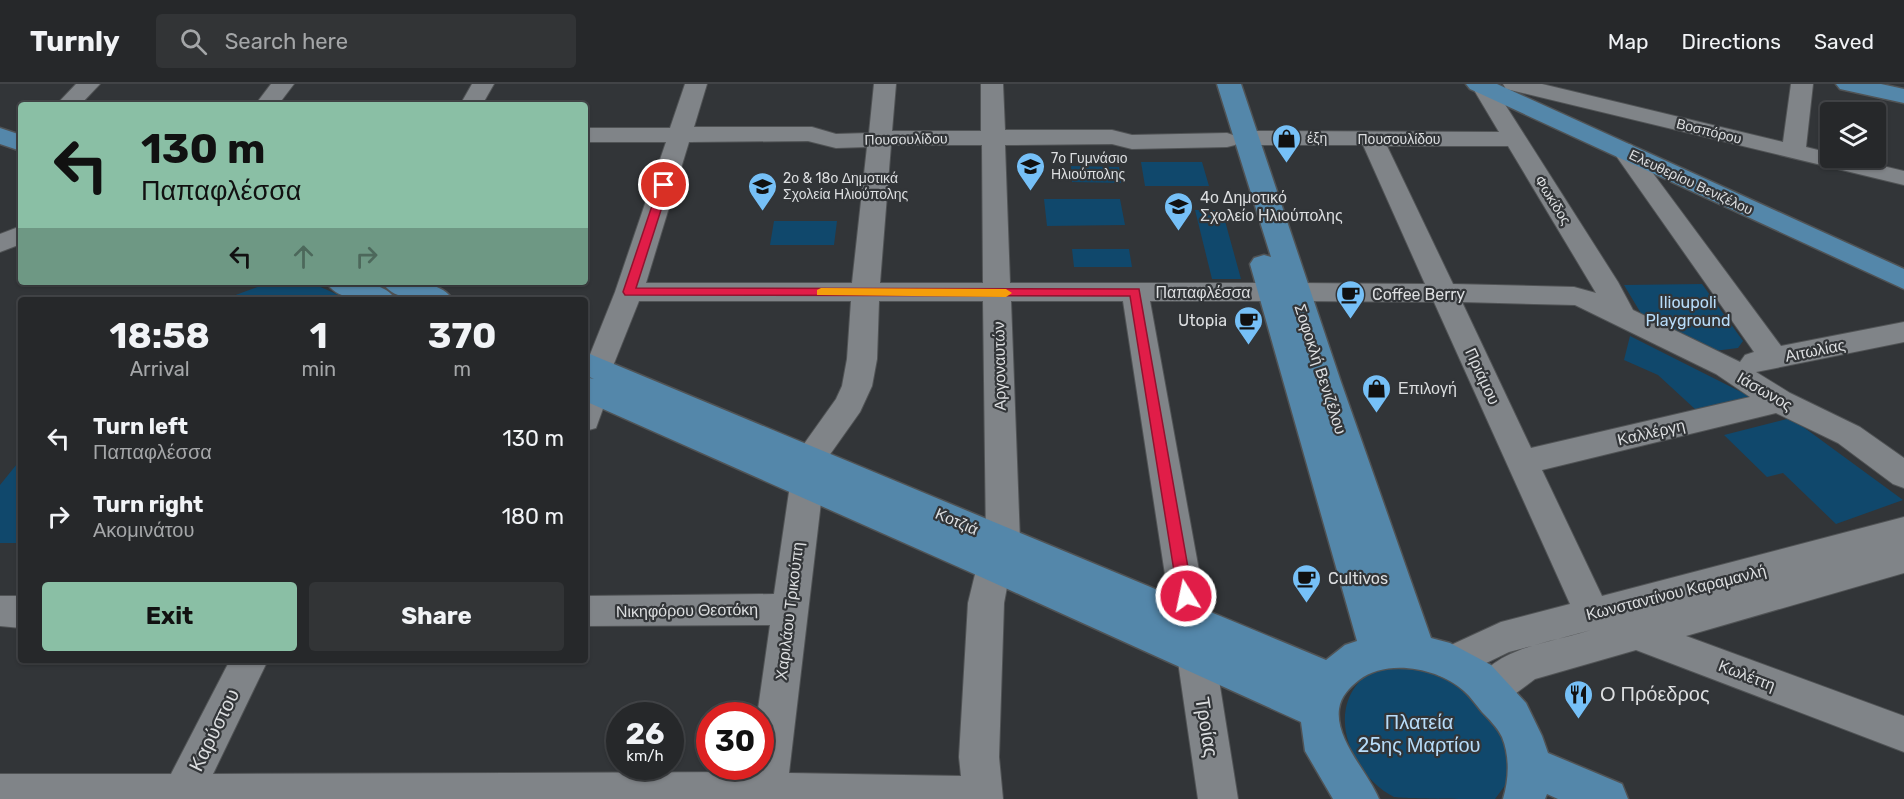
<!DOCTYPE html>
<meta charset="utf-8">
<style>
:root{--surface:#26282a;--page:#323436;--text:#f1f3f6;--muted:#a4a6a8;--line:#424447;--accent:#8abfa5}
body{margin:0;font-family:Rubik,sans-serif;background:var(--page);color:var(--text);height:100vh;display:flex;flex-direction:column;font-size:22px;white-space:nowrap}
*{box-sizing:border-box;margin:0}
p{font-size:20px;color:var(--muted)}
.icon{flex:none;width:33px;height:33px;fill:none;stroke:currentColor;stroke-width:2;stroke-linecap:round;stroke-linejoin:round}
.map{position:relative;flex:1;overflow:hidden}
.side{position:absolute;left:18px;top:213px;width:570px;height:366px;display:flex;flex-direction:column;background:var(--surface);border-radius:6px;box-shadow:0 2px 4px #0004,0 0 0 2px var(--line)}
.side>*{flex:none}
.banner{position:absolute;left:18px;top:18px;width:570px;height:183px;border-radius:6px;box-shadow:0 2px 4px #0004,0 0 0 2px var(--line);background:#8abfa5;color:#111;overflow:hidden}
.fabs{position:absolute;left:1820px;top:18px;display:grid;gap:12px}
.fabs a{display:grid;place-items:center;width:66px;height:66px;border-radius:6px;background:var(--surface);box-shadow:0 2px 4px #0004,0 0 0 2px var(--line);font-size:30px}
.speed{position:absolute;left:606px;top:618px;display:flex;gap:12px;font-size:30px;font-weight:700;text-align:center}
.speed>*{display:grid;place-content:center;width:78px;height:78px;border-radius:50%;background:var(--surface);box-shadow:0 2px 4px #0004,0 0 0 2px var(--line);line-height:1}
.speed small{font-size:15px;font-weight:400}
.speed .limit{border:9px solid #d22;background:#fff;color:#111}
.pin{position:absolute;display:grid;place-items:center;width:51px;height:51px;color:#fff;margin:-26px;border:3px solid #fff;border-radius:50%;box-shadow:0 2px 6px #0007}
.me{position:absolute;width:66px;margin:-33px;rotate:350deg;stroke-linejoin:round;filter:drop-shadow(0 0 4px #0008)}
.turn{display:flex;align-items:center;gap:21px;height:126px;padding:0 24px;font-size:27px}
.turn .icon{width:78px;height:78px;stroke-width:2.5}
.turn b{display:block;font-size:42px;line-height:51px}
.lanes{display:flex;align-items:center;height:57px;padding:0 24px;background:#0003;justify-content:center;gap:30px;direction:ltr}
.lanes .off{opacity:.35}
.eta{display:flex;justify-content:space-evenly;align-items:center;height:102px;text-align:center}
.eta b{font-size:36px;font-weight:700;line-height:42px}
.button{display:flex;gap:12px;margin-top:auto;padding:12px 24px}
.button a{flex:1;height:69px;border-radius:6px;background:var(--accent);color:#111;font-size:24px;font-weight:700;line-height:69px;text-align:center}
.button a+a{background:var(--page);color:var(--text)}
ul{padding:0;list-style:none}
li{display:flex;align-items:center;gap:18px;height:78px;padding:0 24px}
li div{flex:1}
li b{display:block;font-size:22px}
li em{font-style:normal}
header{display:flex;align-items:center;gap:36px;box-sizing:border-box;height:84px;padding:0 30px;background:var(--surface);border-bottom:2px solid var(--line)}
header strong{font-size:28px}
nav{display:flex;gap:33px;margin-inline-start:auto;font-size:21px}
.search{width:420px;height:54px;background:var(--page);display:flex;align-items:center;gap:15px;box-sizing:border-box;padding:0 21px;border-radius:6px;color:var(--muted);font-size:22px}
.map>svg:first-child{display:block}
.green{fill:#10486c}
.lines{fill:none;stroke-linecap:round;stroke-linejoin:round}
.minor-casing{stroke:#505355;stroke-width:2}
.major-casing{stroke:#505355;stroke-width:3}
.minor{fill:#808488;fill-rule:evenodd}
.major{fill:#5487aa;fill-rule:evenodd}
.route{fill:#e11d48;stroke:#92132f;stroke-width:1.5}
.slow{fill:#f59e0b}
.labels{text-anchor:middle;stroke-width:4.5;stroke-linejoin:round;paint-order:stroke}
.far-street-label{font-size:14px;fill:#dcdee0;stroke:#323538}
.far-poi-label{font-size:14px;fill:#dcdee0;stroke:#323538;text-anchor:start}
.poi-label{font-size:16px;fill:#dcdee0;stroke:#323538;text-anchor:start}
.street-label{font-size:16px;fill:#dcdee0;stroke:#323538}
.park-label{font-size:16px;fill:#b7dcf9;stroke:#323538}
.near-poi-label{font-size:20px;fill:#dcdee0;stroke:#323538;text-anchor:start}
.near-park-label{font-size:20px;fill:#b7dcf9;stroke:#323538}
.near-street-label{font-size:20px;fill:#dcdee0;stroke:#323538}
</style>
<header>
<strong>Turnly</strong>
<div class="search"><svg class="icon" aria-label="search" viewBox="0 0 24 24"><circle cx="10" cy="10" r="6"/><path d="M15 15l6 6"/></svg>Search here</div>
<nav><a>Map</a><a>Directions</a><a>Saved</a></nav>
</header>
<div class="map">
<svg width="1904" height="715" viewBox="0 0 1904 715">
<rect width="100%" height="100%" fill="#323538"/>
<!-- green -->
<path class="green" d="M1141 78H1202L1209 102H1145Z
M1071 82 1119 83 1121 99 1072 98Z
M1044 115H1120L1125 141 1047 142Z
M1195 126H1222L1241 195H1212Z
M774 137H837L834 161H770Z
M1072 165H1129L1132 183H1074Z
M271 198H309L350 216H222Z
M1702 200 1743 257 1738 264 1714 267 1645 236 1624 201Z
M1630 252 1751 313 1696 326 1658 291 1624 276Z
M1791 334 1903 416 1836 440 1783 389 1767 393 1724 351Z
M21 375V457L19 459H0V401Z
M1423 583 1466 603 1499 638 1510 680 1506 700 1495 715C1479 715 1404 715 1394 713 1356 694 1326 635 1359 598 1364 592 1373 586 1382 584 1394 581 1410 583 1423 583Z"/>
<g class="lines">
<defs>
<path id="minor" d="M76 0H100L80 21H56Z
M271 0H294L278 21H255Z
M472 0H494L482 21H460Z
M685 0H707L694 43H812L836 50 869 49 874 0H896L892 47H981V0H1003L1005 46H1112L1132 51 1227 49 1236 52 1239 49 1247 47 1499 48 1471 1 1492 0 1618 198 1633 226 1740 278 1745 271 1754 268 1612 66 1616 61 1624 59 1632 61 1781 262 1904 238V258L1756 288 1790 309 1860 343 1904 374V404L1893 400 1838 359 1776 329 1542 386 1602 512 1904 433V489L1686 552 1904 632V668L1636 566 1535 595 1504 618 1491 623 1478 618 1472 606C1492 562 1552 559 1591 546L1509 568 1451 596 1438 591 1432 579 1438 567 1501 538 1570 520 1434 218 1296 217 1286 214 1284 211 1282 214 1272 217H1150L1208 536 1203 547 1190 552 1177 547 1172 536 1123 217H1011L1020 457 1015 467 1003 471 1011 482 1004 519 999 673 1003 715H0V690H171L230 576H268L213 690 748 688 749 682H760V632H757L770 541 585 542V512L774 510 794 374 836 315 842 302 847 275 851 217H639L609 292 599 295 589 292 585 283 615 208 666 58H585V44H670ZM808 57 836 64 867 63 852 199H646L689 58ZM1238 58 1247 61H1363L1425 200 1296 199 1286 202 1284 205 1282 202 1272 199H1010L1005 61 1112 60 1132 65 1227 63 1235 61ZM891 61H982L983 199H880ZM1387 62H1508L1596 209 1574 203 1453 200ZM879 217H983L986 457 993 468 982 472 977 482 968 519 959 673 961 692 789 689 826 376 860 328 872 302 877 275ZM1462 218 1575 221 1716 290 1750 313 1531 364Z
M1503 0H1542L1783 58 1791 0H1813L1806 63 1830 69V74H1849L1904 87V101L1506 5Z
M21 142V160L0 168V150Z
M594 297 605 300 609 308 596 344 585 347V300Z
M0 512H21V544L0 542Z
M1196 554 1209 559 1215 571 1238 715H1198L1177 571 1183 559Z"/>
<path id="major" d="M1217 0H1241L1341 298 1431 554 1450 559 1491 581 1526 619 1542 652 1548 669 1622 700 1628 715H1558L1547 710 1545 715H1503C1509 695 1510 673 1502 653 1497 643 1489 635 1482 628 1476 621 1471 613 1464 607 1439 584 1387 574 1359 596 1349 604 1341 612 1339 625 1335 656 1368 688 1379 715H1333L1305 667 1301 638 981 493 585 317V293L594 295 585 291V268L1326 576 1345 561 1357 557 1250 180 1254 174 1264 171 1271 173Z
M1466 0H1497L1904 185V205L1470 5Z
M1836 0H1881L1904 5V19L1840 5Z
M0 44 21 51V67L0 60Z
M326 198C348 198 382 194 396 216 373 216 340 220 326 198Z
M382 198C404 198 439 194 453 216 430 216 396 220 382 198Z"/>
</defs>
<!-- minor casing -->
<use href="#minor" class="minor-casing"/>
<!-- major casing -->
<use href="#major" class="major-casing"/>
<!-- minor -->
<use href="#minor" class="minor"/>
<!-- major -->
<use href="#major" class="major"/>
</g>
<!-- route -->
<path class="route" d="M664 98 669 101 636 204 1139 205 1193 512 1191 516 1186 518 1180 516 1178 512 1130 212 625 211 623 208 659 101Z"/>
<!-- slow -->
<path class="slow" d="M821 204 1006 205 1012 209 1006 213 817 211V206Z"/>
<!-- icons -->
<defs>
<symbol id="shop-pin" viewBox="-11 -11 22 30"><path d="M0 17L-7.5 6A9.5 9.5 0 1 1 7.5 6Z" fill="#76c0f7" stroke="#323538"/><path d="M-5-2.5h2.3a2.7 3.5 0 0 1 5.4 0H5L5.5 6h-11ZM-1.5-2.5h3a1.5 2.3 0 0 0-3 0Z" fill="#111"/></symbol>
<symbol id="school-pin" viewBox="-11 -11 22 30"><path d="M0 17L-7.5 6A9.5 9.5 0 1 1 7.5 6Z" fill="#76c0f7" stroke="#323538"/><path d="M0-5L7-2L0 1L-7-2ZM-4 1L0 2.5L4 1V4Q0 6-4 4Z" fill="#111"/></symbol>
<symbol id="cafe-pin" viewBox="-11 -11 22 30"><path d="M0 17L-7.5 6A9.5 9.5 0 1 1 7.5 6Z" fill="#76c0f7" stroke="#323538"/><path d="M-5.5-4.5H6V0H3Q3 3.5 0 3.5H-2.5Q-5.5 3.5-5.5 0ZM3-3.2v2h1.7v-2ZM-6 4.5H4V6H-6Z" fill="#111"/></symbol>
<symbol id="restaurant-pin" viewBox="-11 -11 22 30"><path d="M0 17L-7.5 6A9.5 9.5 0 1 1 7.5 6Z" fill="#76c0f7" stroke="#323538"/><path d="M-5-6h1v4h1v-4h1v4h1v-4h1v5L-1.5 .5V6h-2V.5L-5-1ZM5-6V6H3V1.5H1.5Q1.5-4 5-6Z" fill="#111"/></symbol>
</defs>
<g fill-rule="evenodd">
<use href="#shop-pin" x="1270" y="38" width="33" height="45"/>
<use href="#school-pin" x="1014" y="66" width="33" height="45"/>
<use href="#school-pin" x="746" y="86" width="33" height="45"/>
<use href="#school-pin" x="1162" y="106" width="33" height="45"/>
<use href="#cafe-pin" x="1334" y="194" width="33" height="45"/>
<use href="#cafe-pin" x="1232" y="220" width="33" height="45"/>
<use href="#shop-pin" x="1360" y="288" width="33" height="45"/>
<use href="#cafe-pin" x="1290" y="478" width="33" height="45"/>
<use href="#restaurant-pin" x="1562" y="594" width="33" height="45"/>
</g>
<g class="labels">
<!-- far-street labels -->
<g class="far-street-label">
<text transform="translate(1709 47) rotate(14)" y="5">Βοσπόρου</text>
<text transform="translate(906 55) rotate(-1)" y="5">Πουσουλίδου</text>
<text x="1399" y="60">Πουσουλίδου</text>
<text transform="translate(1691 98) rotate(25)" y="5">Ελευθερίου Βενιζέλου</text>
<text transform="translate(1553 116) rotate(58)" y="5">Φωκίδος</text>
</g>
<!-- far-poi labels -->
<g class="far-poi-label">
<text x="1307" y="59">έξη</text>
<text x="1051" y="79">7ο Γυμνάσιο<tspan x="1051" dy="16">Ηλιούπολης</tspan></text>
<text x="783" y="99">2ο &amp; 18ο Δημοτικά<tspan x="783" dy="16">Σχολεία Ηλιούπολης</tspan></text>
</g>
<!-- poi labels -->
<g class="poi-label">
<text x="1200" y="119">4ο Δημοτικό<tspan x="1200" dy="18">Σχολείο Ηλιούπολης</tspan></text>
<text x="1372" y="216">Coffee Berry</text>
<text x="1227" y="242" text-anchor="end">Utopia</text>
<text x="1398" y="310">Επιλογή</text>
<text x="1328" y="500">Cultivos</text>
</g>
<!-- street labels -->
<g class="street-label">
<text x="1203" y="214">Παπαφλέσσα</text>
<text transform="translate(1815 266) rotate(-11)" y="6">Αιτωλίας</text>
<text transform="translate(999 282) rotate(-91)" y="6">Αργοναυτών</text>
<text transform="translate(1321 285) rotate(72)" y="6">Σοφοκλή Βενιζέλου</text>
<text transform="translate(1483 292) rotate(65)" y="6">Πριάμου</text>
<text transform="translate(1765 307) rotate(30)" y="6">Ιάσωνος</text>
<text transform="translate(1651 348) rotate(-13)" y="6">Καλλέργη</text>
<text transform="translate(957 437) rotate(23)" y="6">Κοτζιά</text>
<text transform="translate(1676 508) rotate(-14)" y="6">Κωνσταντίνου Καραμανλή</text>
<text transform="translate(687 526) rotate(-1)" y="6">Νικηφόρου Θεοτόκη</text>
<text transform="translate(789 527) rotate(-83)" y="6">Χαριλάου Τρικούπη</text>
<text transform="translate(1747 591) rotate(21)" y="6">Κωλέττη</text>
</g>
<!-- park labels -->
<g class="park-label">
<text x="1688" y="224">Ilioupoli<tspan x="1688" dy="18">Playground</tspan></text>
</g>
<!-- near-poi labels -->
<g class="near-poi-label">
<text x="1600" y="617">Ο Πρόεδρος</text>
</g>
<!-- near-park labels -->
<g class="near-park-label">
<text x="1419" y="645">Πλατεία<tspan x="1419" dy="23">25ης Μαρτίου</tspan></text>
</g>
<!-- near-street labels -->
<g class="near-street-label">
<text transform="translate(1207 643) rotate(81)" y="7">Τροίας</text>
<text transform="translate(214 646) rotate(-64)" y="7">Καρύστου</text>
</g>
</g>
</svg>
<div class="fabs">
<a><svg class="icon" aria-label="layers" viewBox="0 0 24 24"><path d="M12 4l9 5-9 5-9-5zM3 14l9 5 9-5"/></svg></a>
</div>
<div class="speed"><div>26<small>km/h</small></div><div class="limit">30</div></div>
<div class="pin" style="left:664px;top:101px;background:#d93025"><svg class="icon" aria-label="arrive" viewBox="0 0 24 24"><path d="M6 21V4h12l-3 4 3 4H6"/></svg></div>
<svg class="me" style="left:1186px;top:512px" viewBox="-20 -20 40 40"><circle r="17" fill="#e11d48" stroke="#fff" stroke-width="3"/><path d="M0-11L8 9 0 5-8 9z" fill="#fff"/></svg>
<div class="banner">
<div class="turn"><svg class="icon" aria-label="left" viewBox="0 0 24 24"><path d="M17 20v-9H6M10 6l-5 5 5 5"/></svg><div><b>130 m</b>Παπαφλέσσα</div></div>
<div class="lanes"><svg class="icon" aria-label="left" viewBox="0 0 24 24"><path d="M17 20v-9H6M10 6l-5 5 5 5"/></svg><svg class="icon off" aria-label="ahead" viewBox="0 0 24 24"><path d="M12 20V5M6 11l6-6 6 6"/></svg><svg class="icon off" aria-label="right" viewBox="0 0 24 24"><path d="M7 20v-9h11M14 6l5 5-5 5"/></svg></div>
</div>
<section class="side">
<div class="eta">
<div><b>18:58</b><p>Arrival</p></div>
<div><b>1</b><p>min</p></div>
<div><b>370</b><p>m</p></div>
</div>
<ul>
<li><svg class="icon" aria-label="left" viewBox="0 0 24 24"><path d="M17 20v-9H6M10 6l-5 5 5 5"/></svg><div><b>Turn left</b><p>Παπαφλέσσα</p></div><em>130 m</em></li>
<li><svg class="icon" aria-label="right" viewBox="0 0 24 24"><path d="M7 20v-9h11M14 6l5 5-5 5"/></svg><div><b>Turn right</b><p>Ακομινάτου</p></div><em>180 m</em></li>
</ul>
<div class="button"><a>Exit</a><a>Share</a></div>
</section>
</div>
